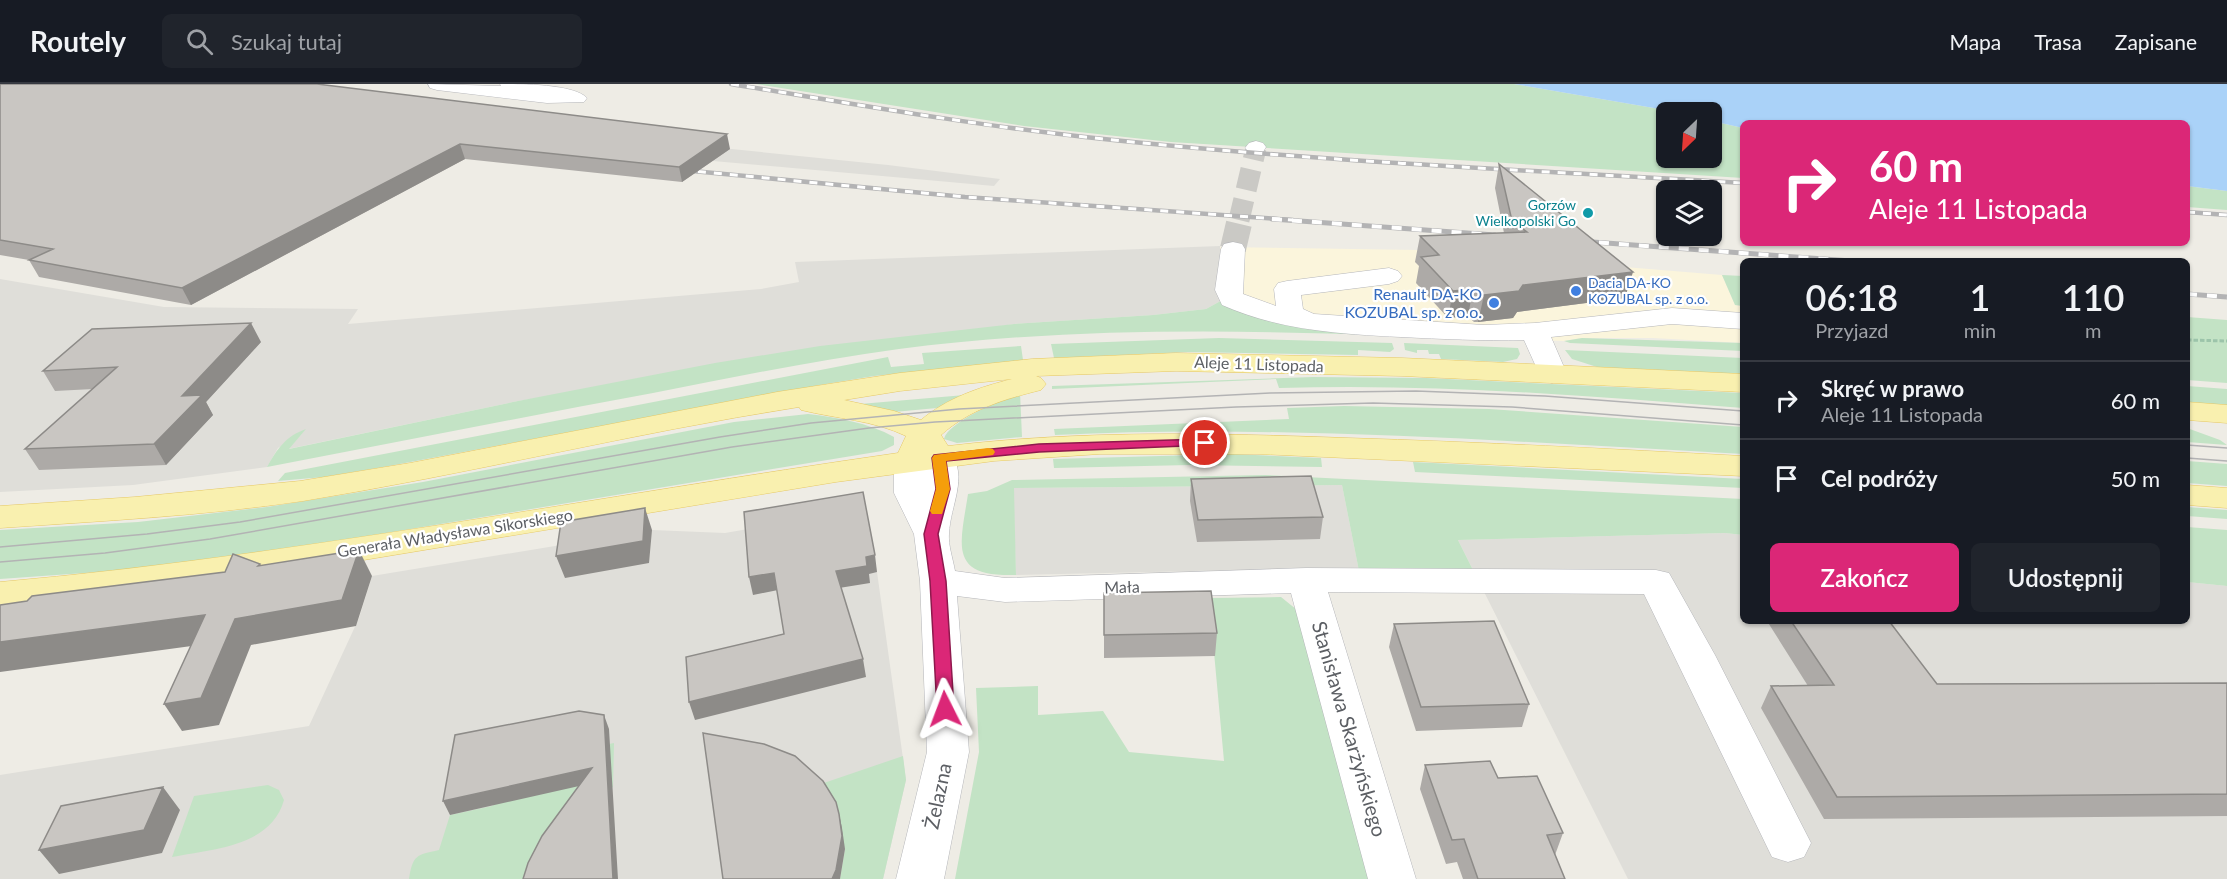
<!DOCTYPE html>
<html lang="pl">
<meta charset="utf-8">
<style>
:root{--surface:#171b24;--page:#20242c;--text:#f1f3f6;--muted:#9ea1a6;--line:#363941;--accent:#db2777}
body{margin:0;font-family:Lato,sans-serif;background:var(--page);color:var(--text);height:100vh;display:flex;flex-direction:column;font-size:22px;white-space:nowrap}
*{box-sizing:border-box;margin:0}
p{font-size:20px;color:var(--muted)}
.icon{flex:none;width:33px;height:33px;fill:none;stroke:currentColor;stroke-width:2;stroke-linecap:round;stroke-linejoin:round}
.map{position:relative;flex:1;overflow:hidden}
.details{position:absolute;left:1740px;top:174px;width:450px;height:366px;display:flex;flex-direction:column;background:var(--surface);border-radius:9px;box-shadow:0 2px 4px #0004}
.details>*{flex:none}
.guide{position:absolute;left:1740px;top:36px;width:450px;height:126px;border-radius:9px;box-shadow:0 2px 4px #0004;background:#db2777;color:#fff;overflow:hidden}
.needle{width:39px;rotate:205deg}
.controls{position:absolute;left:1656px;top:18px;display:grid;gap:12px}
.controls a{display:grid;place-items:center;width:66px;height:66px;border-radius:9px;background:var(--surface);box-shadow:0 2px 4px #0004;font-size:30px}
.pin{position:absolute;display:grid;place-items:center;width:51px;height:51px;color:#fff;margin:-26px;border:3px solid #fff;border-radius:50%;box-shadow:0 2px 6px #0007}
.me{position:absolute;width:66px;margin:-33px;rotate:357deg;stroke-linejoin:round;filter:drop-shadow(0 0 4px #0008)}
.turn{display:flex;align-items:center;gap:21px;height:126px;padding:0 30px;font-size:27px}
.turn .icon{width:78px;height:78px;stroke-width:2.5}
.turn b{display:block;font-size:42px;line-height:51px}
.eta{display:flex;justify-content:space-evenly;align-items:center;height:102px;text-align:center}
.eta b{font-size:36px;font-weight:600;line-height:42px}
.button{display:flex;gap:12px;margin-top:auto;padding:12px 30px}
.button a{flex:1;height:69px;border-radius:9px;background:var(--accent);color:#fff;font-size:24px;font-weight:600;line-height:69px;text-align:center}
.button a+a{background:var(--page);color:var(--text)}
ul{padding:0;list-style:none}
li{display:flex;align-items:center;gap:18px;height:78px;padding:0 30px;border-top:2px solid var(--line)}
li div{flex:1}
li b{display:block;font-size:22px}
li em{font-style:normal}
header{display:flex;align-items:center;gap:36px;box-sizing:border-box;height:84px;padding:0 30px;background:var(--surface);border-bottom:2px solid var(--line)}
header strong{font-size:28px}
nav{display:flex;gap:33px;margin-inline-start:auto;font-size:21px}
.search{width:420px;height:54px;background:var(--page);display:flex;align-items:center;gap:15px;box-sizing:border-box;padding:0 21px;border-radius:9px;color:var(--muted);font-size:22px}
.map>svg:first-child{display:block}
.commercial{fill:#fbf5dc}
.industrial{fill:#dfded9}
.green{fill:#c3e3c5}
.water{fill:#aad2f8}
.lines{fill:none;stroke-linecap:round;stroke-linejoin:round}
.minor-tunnel-far1{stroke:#cac9c5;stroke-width:21;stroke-dasharray:21 10;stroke-linecap:butt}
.minor-tunnel{stroke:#cac9c5;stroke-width:26;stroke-dasharray:26 14;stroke-linecap:butt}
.minor-casing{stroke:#b5b6ba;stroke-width:1}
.major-casing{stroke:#e6c865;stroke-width:1}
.path{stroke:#9cc4aa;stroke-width:3;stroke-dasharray:4.5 2;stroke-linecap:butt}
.minor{fill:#fff;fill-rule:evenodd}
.major{fill:#f9f0af;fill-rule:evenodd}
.tram{stroke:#b3b3b4;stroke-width:1.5}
.rail-far1-casing{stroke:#b3b3b4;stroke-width:4.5}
.rail-casing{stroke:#b3b3b4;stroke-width:5}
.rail-far1{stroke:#fff;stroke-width:3;stroke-dasharray:8;stroke-linecap:butt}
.rail{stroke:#fff;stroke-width:4;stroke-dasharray:10;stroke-linecap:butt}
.wall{fill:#adaaa7}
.shaded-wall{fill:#8d8b88}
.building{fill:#c9c6c2;stroke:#8d8b88;stroke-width:1.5}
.route{fill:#db2777;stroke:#8e194d;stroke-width:1.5}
.slow{fill:#f59e0b}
.culture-dot{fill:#0f9aa8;stroke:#fff;stroke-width:2}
.shop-dot{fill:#3f7fe0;stroke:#fff;stroke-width:2}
.labels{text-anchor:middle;stroke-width:4.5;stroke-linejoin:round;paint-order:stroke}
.far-culture-label{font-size:14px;fill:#0d838f;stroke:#fff;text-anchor:end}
.far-shop-label{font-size:14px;fill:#366cbe;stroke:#fff;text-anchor:start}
.shop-label{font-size:16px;fill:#366cbe;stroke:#fff;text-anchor:end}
.street-label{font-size:16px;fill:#5c5f64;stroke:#fff}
.near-street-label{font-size:20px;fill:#5c5f64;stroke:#fff}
</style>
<header>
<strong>Routely</strong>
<div class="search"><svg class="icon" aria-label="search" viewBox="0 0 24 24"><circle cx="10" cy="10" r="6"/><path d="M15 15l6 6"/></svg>Szukaj tutaj</div>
<nav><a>Mapa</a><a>Trasa</a><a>Zapisane</a></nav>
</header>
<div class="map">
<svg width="2227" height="795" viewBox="0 0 2227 795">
<rect width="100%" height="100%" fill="#eeece5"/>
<!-- commercial -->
<path class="commercial" d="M1220 163 1419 166 1722 191 1735 221 1743 222V259L1653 254H1582L1564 257 1498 255 1323 245 1226 214Z"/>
<!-- industrial -->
<path class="industrial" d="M672 59 888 81 1000 95 994 102 713 77Z
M1220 162 1226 214 1206 225 1153 231 1014 240 518 317 288 365 305 346 278 364 267 383 133 401 0 408V195L164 223 358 225 348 240 761 205 799 198 795 178Z
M1342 401 1359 487 1284 485 1016 491 1013 404Z
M865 425 877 488 906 696 883 795H0V691L309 642 359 534 372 492 652 446 725 449Z
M1725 449 1743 451V537H2187V498L2227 502V795H1628L1458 456Z"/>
<!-- green -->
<path class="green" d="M756 0H1514L1677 28H1666V74H1712V37L1743 44V94L1171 58 1024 42Z
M2187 102 2227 107V126L2187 123Z
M1722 191 1743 192V222L1735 221Z
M1226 214 1255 228 1498 255C1299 248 1098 239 899 265 817 276 735 293 653 309 524 333 396 358 267 383 277 365 286 352 306 345L289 365 518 317 715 279 820 262 1014 240 1153 231 1206 225Z
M2187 233 2227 236V299L2187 296Z
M1219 254 1392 259 1394 265 1390 268 1358 266V271L1188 268 1054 274 1051 260Z
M1582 254 1743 259V267L1570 259 1564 257Z
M1404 259 1518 264 1520 270 1517 275 1503 278 1441 275 1439 270H1429L1428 266H1417V269L1405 266Z
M1021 262 1023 276 874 292 820 301 389 382 324 393 278 397 285 389 888 273 891 283 924 280 922 269Z
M1565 266 1743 274V290L1597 283 1572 275Z
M1313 293 1426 294 1743 309V324C1589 312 1434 299 1279 304L1276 295 1052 305V302Z
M2187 302 2227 305V321L2187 318Z
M1020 308 1022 353 957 359 944 355C948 338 1003 315 1020 308Z
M965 311 948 323 883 329 860 320Z
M1344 322 1489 325 1743 343V370C1514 358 1284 340 1055 351L1054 345 1289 335 1287 324Z
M808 330C836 333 869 339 894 353V361L882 367 320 460 127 486 0 495V446L138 438 267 423 423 398 734 338Z
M2187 344 2220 356 2227 361 2187 358Z
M1232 370 1321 374 1322 383 1190 381 1054 384 1053 375Z
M2187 377 2227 380V402L2187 399Z
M1413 378 1743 395V404L1415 388Z
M1265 391 1743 415V451L1725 449 1458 456 1475 490 1359 487 1342 401 1014 404 1016 491C948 493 960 462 968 410L987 407 1012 396Z
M2187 423 2227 426V435L2187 432Z
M2187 443 2227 446V502L2187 498Z
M1281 513 1302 530 1372 795H955L979 668 976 604 1038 602V631L1103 627 1129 668 1224 677 1209 514Z
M614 659 613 703 599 712 534 795H409C413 771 416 771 439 766L450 731 492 722 565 669Z
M903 672 906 696 883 795H840L845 765 818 701Z
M268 701 279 706 284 716C271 763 212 765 172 773L194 712Z"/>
<!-- water -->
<path class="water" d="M1514 0H2227V107L2187 102V39H1743V44L1712 37V28H1677Z"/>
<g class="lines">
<!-- minor-tunnel-far1 -->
<path class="minor-tunnel-far1" d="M1239 136 1256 64"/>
<!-- minor-tunnel -->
<path class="minor-tunnel" d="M1233 165 1240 135"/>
<defs>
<path id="minor" d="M428 0 501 2 500 0C521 0 574 0 587 14L584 18 547 19 437 6 430 4Z
M1256 57 1263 59 1266 63 1263 68 1256 70 1249 68 1245 64 1249 59Z
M1233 158 1242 160 1245 165 1243 210 1276 222 1274 205 1278 199 1287 197 1389 184 1398 187 1402 192 1398 197 1389 200 1301 211 1303 225 1314 230 1484 241 1535 239 1672 224 1743 229V245L1672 240 1551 253 1567 290 1562 296 1552 299 1542 296 1524 256C1483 257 1442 255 1401 253 1340 250 1278 246 1222 221L1215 206 1221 165 1224 160Z
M939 364 950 367C969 394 950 421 949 450 948 461 953 475 955 487L1005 494 1306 484 1656 486 1669 489 1715 571 1811 759 1804 773 1788 778 1772 773 1644 510 1328 508 1416 795H1368L1291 509 1005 518 957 512 969 668 944 795H896L927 668 920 497 914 450 894 409V377L899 370 910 367 921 370 923 373 928 367Z"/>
<path id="major" d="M1176 269 1402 274 1743 290V308L1402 292 1176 287 1036 292 1041 294 1046 300 1041 306C1005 315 970 325 941 351L948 362C1081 346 1215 349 1348 354 1480 358 1611 365 1743 372V392L1258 370H1100L994 377 836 398 279 490 93 515 0 524V498C301 471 598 412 898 369L906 352C873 336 837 335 801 326L799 323C633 349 469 390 303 417 203 432 101 437 0 444V422L135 413 300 397 410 379 777 308 900 289 1032 275ZM1012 295C980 303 947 314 921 336L894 327 844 316 900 307Z
M2187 318 2227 321V339L2187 336Z
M2187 401 2227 404V424L2187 421Z"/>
</defs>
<!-- minor casing -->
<use href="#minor" class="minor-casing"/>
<!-- major casing -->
<use href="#major" class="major-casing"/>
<!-- path -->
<path class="path" d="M2187 256 2227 257"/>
<!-- minor -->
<use href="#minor" class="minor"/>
<!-- major -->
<use href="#major" class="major"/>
<!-- tram -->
<path class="tram" d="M2187 361 2227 364
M2187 374 2227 377
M0 463 147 450 240 438 720 353 811 339 959 325 1270 309 1416 307 1545 312 1743 327
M0 478 105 469 210 455 732 363 869 344 935 338 1236 323 1373 319 1512 323 1743 341"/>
<defs>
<path id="rail-far1" d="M731 0C849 19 966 40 1085 53 1304 77 1524 86 1743 99
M682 86 965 113 1293 136
M2187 128 2227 131"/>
<path id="rail" d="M1272 135 1495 151
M1579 157 1851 177
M2187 210 2227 213"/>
</defs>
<!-- rail-far1 casing -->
<use href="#rail-far1" class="rail-far1-casing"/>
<!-- rail casing -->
<use href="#rail" class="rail-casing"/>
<!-- rail-far1 -->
<use href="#rail-far1" class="rail-far1"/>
<!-- rail -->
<use href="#rail" class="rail"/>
</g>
<!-- wall -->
<path class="wall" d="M0 0 730 65 682 98 465 75 191 221 39 193 29 176 0 171Z
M1499 80 1625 214 1517 228 1513 234 1478 238H1474L1468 232 1448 234 1416 199 1419 182 1415 178 1420 152 1504 149 1495 104Z
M261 258 206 318 213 331 166 381 39 386 25 365 93 305 55 307 43 287Z
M1191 395 1323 433 1320 455 1197 458 1190 417Z
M1104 509 1217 549 1215 572 1104 574Z
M1767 537H1889L1937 600 2227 599V732L1824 735 1761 624 1771 602H1808Z
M1394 540 1529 620 1522 643 1416 647 1389 563Z
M1425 681 1563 749 1555 771 1565 795H1463L1457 778 1446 780 1420 705Z"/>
<!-- shaded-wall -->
<path class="shaded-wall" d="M727 50 730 65 682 98 679 83Z
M460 60 465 75 191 221 182 204Z
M1633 188 1625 214 1517 228 1513 234 1478 238 1484 211 1523 201Z
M1473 205 1468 232 1448 234 1453 207Z
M251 239 261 258 206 318 213 331 166 381 154 360 182 312Z
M645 424 652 446 649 479 565 494 556 472Z
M359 466 372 492 356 542 251 561 219 641 182 647 164 620 235 535Z
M875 471 877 488 869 490 870 499 839 504 836 487 866 473Z
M774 489 778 506 753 511 749 493Z
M205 531 221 558 0 588V558Z
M863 575 866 593 695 636 689 618Z
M604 631 609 645 618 795H613Z
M592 684 597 698 450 731 443 717Z
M163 703 180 726 162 769 59 790 39 766Z
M839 730 842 744 845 765 840 795H832Z"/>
<!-- building -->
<path class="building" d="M0 0H317L727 50 679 83 460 60 182 204 29 176 53 165 0 156Z
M1499 80 1633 188 1523 201 1519 207 1484 211H1480L1473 205 1453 207 1421 173 1439 171 1420 152 1527 148 1512 137Z
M251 239 182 312 202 311 154 360 25 365 117 283 43 287 92 245Z
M1311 392 1323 433 1198 436 1191 395Z
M863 408 875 471 866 473 867 482 836 487 863 575 689 618 686 573 784 550 774 489 749 493 744 428Z
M645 424 643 457 556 472 561 438Z
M359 466 342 516 235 535 201 614 164 620 205 531 0 558V521L27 517 32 512 225 488 233 470 260 480 258 482Z
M1211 507 1217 549 1104 551V509Z
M1494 537 1529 620 1421 623 1394 540Z
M1791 537H1889L1937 600 2227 599V710L1837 713 1771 602 1834 601Z
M579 627 604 631 613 795H523L528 779 542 752 592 684 443 717 455 651Z
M703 649 764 660 795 672 823 697 836 718 839 730 842 752 836 786 832 795H723Z
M1490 677 1498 694 1537 692 1563 749 1547 751 1565 795H1478L1464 755 1452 756 1425 681Z
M163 703 144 746 39 766 61 722Z"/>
<!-- route -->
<path class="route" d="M1205 355 1211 359 1209 361 1039 368 946 377 950 405 938 450 946 497 954 625 951 630 945 631 939 630 937 625 930 497 924 450 936 405 932 374 934 371 1039 360Z"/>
<!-- slow -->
<path class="slow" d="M988 364 993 365 995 368 993 371 946 377 950 405 942 430H932L930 427 936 405 932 374 934 371Z"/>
<!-- markers -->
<circle class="culture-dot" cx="1588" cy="129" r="6"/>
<g class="shop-dot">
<circle cx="1576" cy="207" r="6"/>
<circle cx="1494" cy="219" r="6"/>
</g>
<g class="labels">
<!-- far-culture labels -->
<g class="far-culture-label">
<text x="1576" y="126">Gorzów<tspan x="1576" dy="16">Wielkopolski Go</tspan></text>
</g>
<!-- far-shop labels -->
<g class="far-shop-label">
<text x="1588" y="204">Dacia DA-KO<tspan x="1588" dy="16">KOZUBAL sp. z o.o.</tspan></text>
</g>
<!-- shop labels -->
<g class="shop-label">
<text x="1482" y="216">Renault DA-KO<tspan x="1482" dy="18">KOZUBAL sp. z o.o.</tspan></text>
</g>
<!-- street labels -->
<g class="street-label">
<text transform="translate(1259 280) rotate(2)" y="6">Aleje 11 Listopada</text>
<text transform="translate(455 449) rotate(-9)" y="6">Generała Władysława Sikorskiego</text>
<text transform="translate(1122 503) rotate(-2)" y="6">Mała</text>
</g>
<!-- near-street labels -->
<g class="near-street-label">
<text transform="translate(1349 645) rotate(74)" y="7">Stanisława Skarżyńskiego</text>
<text transform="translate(938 712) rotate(-78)" y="7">Żelazna</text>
</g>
</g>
</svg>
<div class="controls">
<a><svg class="needle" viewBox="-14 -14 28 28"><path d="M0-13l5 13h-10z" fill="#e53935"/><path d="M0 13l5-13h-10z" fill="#9ea1a6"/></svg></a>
<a><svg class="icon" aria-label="layers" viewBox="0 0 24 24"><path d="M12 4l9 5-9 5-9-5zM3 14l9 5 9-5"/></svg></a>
</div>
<div class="pin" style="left:1205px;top:359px;background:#d93025"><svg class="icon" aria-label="arrive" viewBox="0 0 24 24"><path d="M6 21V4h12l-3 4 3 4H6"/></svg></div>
<svg class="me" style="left:945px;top:625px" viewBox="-20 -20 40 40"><path d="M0-17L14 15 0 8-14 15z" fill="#db2777" stroke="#fff" stroke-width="4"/></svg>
<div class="guide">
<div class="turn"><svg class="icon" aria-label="right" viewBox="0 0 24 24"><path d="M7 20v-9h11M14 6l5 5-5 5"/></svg><div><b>60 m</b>Aleje 11 Listopada</div></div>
</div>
<section class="details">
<div class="eta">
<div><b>06:18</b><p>Przyjazd</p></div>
<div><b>1</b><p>min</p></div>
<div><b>110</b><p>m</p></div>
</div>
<ul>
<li><svg class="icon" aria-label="right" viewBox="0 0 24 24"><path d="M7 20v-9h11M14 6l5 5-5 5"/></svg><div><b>Skręć w prawo</b><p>Aleje 11 Listopada</p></div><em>60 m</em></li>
<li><svg class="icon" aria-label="arrive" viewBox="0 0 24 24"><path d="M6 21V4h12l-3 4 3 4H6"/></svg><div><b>Cel podróży</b></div><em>50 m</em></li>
</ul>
<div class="button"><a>Zakończ</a><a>Udostępnij</a></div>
</section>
</div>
